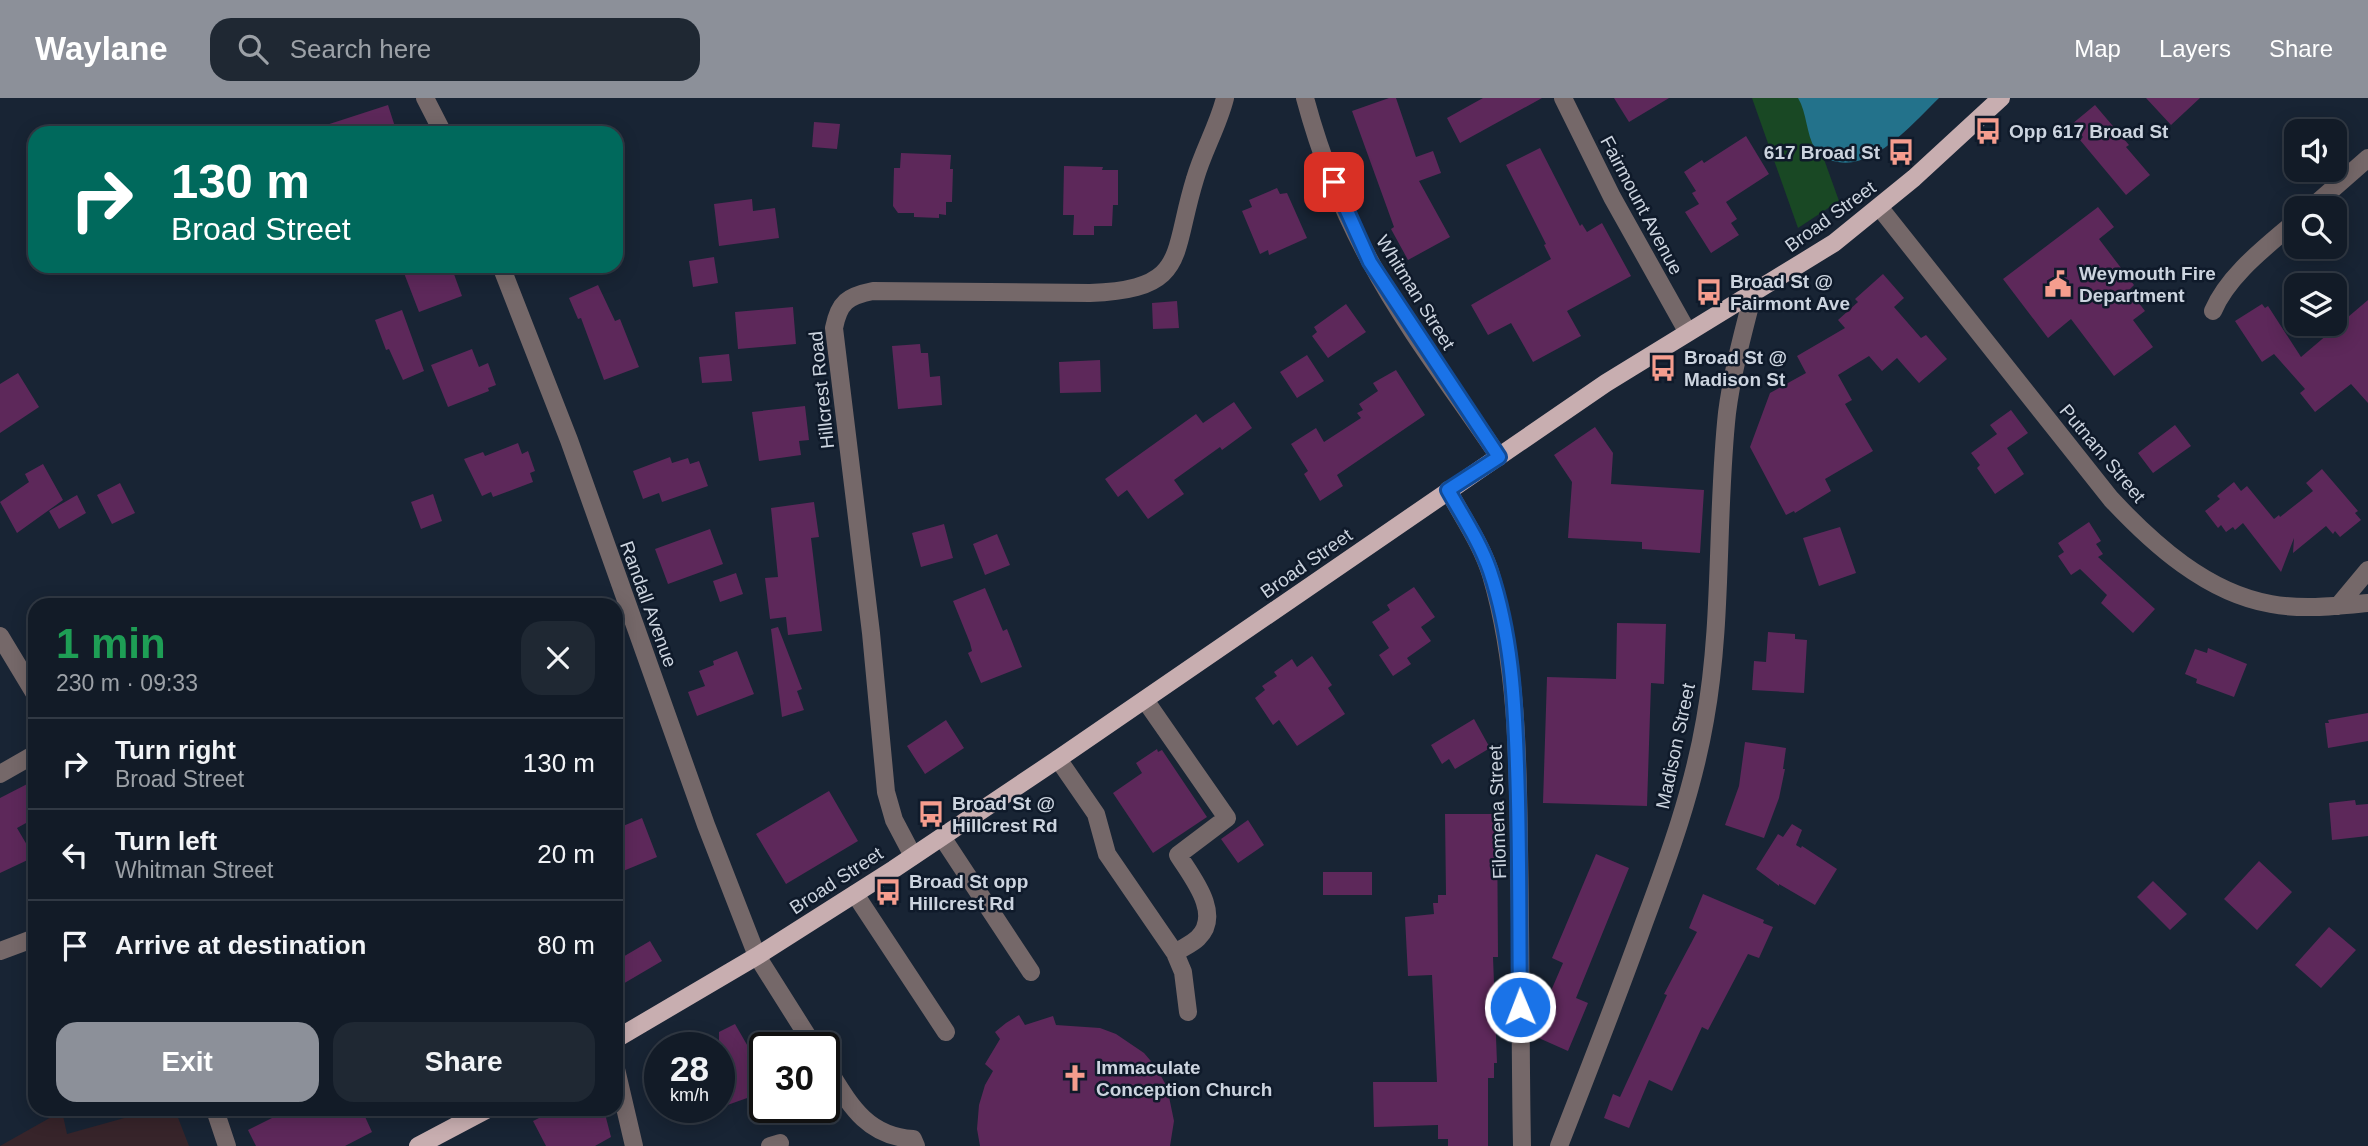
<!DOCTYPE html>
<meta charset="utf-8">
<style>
:root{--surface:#121b27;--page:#1f2833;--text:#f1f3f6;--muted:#9ca1a7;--line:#313944;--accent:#8c9099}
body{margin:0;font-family:Helvetica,sans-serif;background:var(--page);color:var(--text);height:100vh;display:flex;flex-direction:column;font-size:26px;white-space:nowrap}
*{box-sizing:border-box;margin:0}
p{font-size:23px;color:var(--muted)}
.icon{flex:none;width:38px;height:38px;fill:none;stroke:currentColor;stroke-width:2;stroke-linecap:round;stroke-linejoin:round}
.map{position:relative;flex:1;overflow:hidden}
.details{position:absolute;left:28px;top:500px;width:595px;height:518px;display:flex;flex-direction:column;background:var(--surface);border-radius:21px;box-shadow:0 4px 18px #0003,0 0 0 2px var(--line)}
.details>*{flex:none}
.hud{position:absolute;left:28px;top:28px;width:595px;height:147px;border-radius:21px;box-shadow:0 4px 18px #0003,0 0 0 2px var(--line);background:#00695c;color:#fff;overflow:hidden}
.controls{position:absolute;left:2284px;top:21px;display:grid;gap:14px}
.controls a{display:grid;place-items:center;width:63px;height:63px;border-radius:14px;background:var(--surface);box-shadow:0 4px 18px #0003,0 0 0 2px var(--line);font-size:35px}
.speed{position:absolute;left:644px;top:934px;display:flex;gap:14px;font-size:35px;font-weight:700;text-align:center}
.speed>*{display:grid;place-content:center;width:91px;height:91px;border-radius:50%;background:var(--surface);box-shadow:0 4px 18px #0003,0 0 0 2px var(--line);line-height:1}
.speed small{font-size:18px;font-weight:400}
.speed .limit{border:4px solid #111;border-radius:10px;background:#fff;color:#111}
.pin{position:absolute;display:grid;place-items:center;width:60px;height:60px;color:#fff;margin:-30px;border-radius:14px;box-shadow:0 4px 10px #0006}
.me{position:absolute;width:77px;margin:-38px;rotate:359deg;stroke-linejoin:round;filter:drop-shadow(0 0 5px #0008)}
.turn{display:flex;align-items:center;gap:24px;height:147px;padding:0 28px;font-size:32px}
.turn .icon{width:91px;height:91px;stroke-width:2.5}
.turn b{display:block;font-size:49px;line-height:60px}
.round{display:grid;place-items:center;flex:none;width:74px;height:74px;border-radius:21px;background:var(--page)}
.summary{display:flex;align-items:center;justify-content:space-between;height:119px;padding:0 28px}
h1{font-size:42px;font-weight:700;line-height:52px;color:#1e9e55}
.cta{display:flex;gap:14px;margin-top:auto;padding:14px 28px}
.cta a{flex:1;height:80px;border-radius:21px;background:var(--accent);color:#fff;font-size:28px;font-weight:700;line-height:80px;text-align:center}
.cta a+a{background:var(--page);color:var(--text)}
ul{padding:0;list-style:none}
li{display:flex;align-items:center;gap:21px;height:91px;padding:0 28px;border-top:2px solid var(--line)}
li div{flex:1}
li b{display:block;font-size:26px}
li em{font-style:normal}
header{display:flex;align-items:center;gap:42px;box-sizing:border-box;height:98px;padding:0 35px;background:var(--accent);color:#fff}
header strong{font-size:33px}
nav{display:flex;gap:38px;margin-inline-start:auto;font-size:24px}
.search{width:490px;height:63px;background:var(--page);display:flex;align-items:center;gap:18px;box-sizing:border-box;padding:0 24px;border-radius:21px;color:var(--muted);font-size:26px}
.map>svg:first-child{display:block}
.commercial{fill:#37242a}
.green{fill:#194824}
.water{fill:#23728b}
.building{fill:#5d285a}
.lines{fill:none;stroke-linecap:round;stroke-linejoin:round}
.minor{stroke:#756869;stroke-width:18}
.major{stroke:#c8aeb0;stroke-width:18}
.route-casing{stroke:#114b97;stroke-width:18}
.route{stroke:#1a73e8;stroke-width:12}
.labels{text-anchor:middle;stroke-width:5;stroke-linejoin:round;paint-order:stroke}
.poi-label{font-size:19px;font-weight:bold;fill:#ccd4df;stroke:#0f1a2a;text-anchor:start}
.street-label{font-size:19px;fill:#ccd4df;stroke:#0f1a2a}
</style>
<header>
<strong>Waylane</strong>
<div class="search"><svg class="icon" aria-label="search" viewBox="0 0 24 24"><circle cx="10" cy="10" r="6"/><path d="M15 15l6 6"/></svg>Search here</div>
<nav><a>Map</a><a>Layers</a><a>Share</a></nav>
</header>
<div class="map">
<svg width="2368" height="1048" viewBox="0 0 2368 1048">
<rect width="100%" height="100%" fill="#182434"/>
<!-- commercial -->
<path class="commercial" d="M153 1012H175L189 1048H0L62 1013 67 1036Z"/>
<!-- green -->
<path class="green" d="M1752 0H1802L1839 103 1798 130Z"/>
<!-- water -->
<path class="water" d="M1798 0H1939C1915 23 1875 71 1838 64 1828 62 1821 60 1815 51 1806 35 1807 15 1798 0Z"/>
<!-- building -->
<path class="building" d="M1389 0H1396L1416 59 1433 53 1441 75 1419 83 1450 139 1408 162 1391 131 1394 129 1352 13Z
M1483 0H1542L1460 45 1447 20Z
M1614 0H1669L1629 24Z
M2146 0H2200L2171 27Z
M388 7 397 35H314V31Z
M2095 7 2129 47 2126 49 2150 77 2126 97 2080 42 2083 39 2072 26Z
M814 24 840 26 837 51 812 49Z
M1746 38 1769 76 1726 104 1737 121 1731 125 1739 137 1711 155 1685 114 1699 106 1692 95 1696 93 1684 74 1702 62 1704 65Z
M1540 50 1580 128 1582 126 1587 134 1602 125 1631 178 1567 213 1581 238 1533 264 1511 225 1488 237 1471 207 1551 161 1544 147 1546 146 1506 67Z
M901 55 951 57 950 71H953L952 104H946V117L939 116V120L914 119V115H898L893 108 894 70H900Z
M1064 68 1103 69 1102 72H1118V107H1113L1112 128H1094V137H1073L1074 117H1063Z
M1277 90 1280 96 1287 95 1307 140 1269 157 1268 152 1260 156 1242 113 1252 109 1249 102Z
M752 101 753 113 775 110 779 140 719 148 714 106Z
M2098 109 2114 129 2099 141 2134 187 2129 192 2145 213 2133 222 2153 249 2114 278 2071 221 2048 240 2003 181Z
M714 159 718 185 693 189 689 163Z
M423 168H451L462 198 419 214 404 175Z
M1883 176 1904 200 1894 209 1921 240 1926 237 1947 261 1919 285 1897 260 1882 273 1869 258 1838 277 1852 302 1845 306 1873 353 1825 381 1831 393 1795 415 1794 413 1786 417 1750 349 1770 295 1806 275 1797 258 1845 230 1838 222 1858 204 1855 201Z
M598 187 615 223 620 221 639 269 604 282 581 220 578 221 569 200Z
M2368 202V305L2351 286 2315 314 2300 295 2305 291 2274 256 2262 264 2235 223 2262 206 2265 210 2268 208 2301 259Z
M1177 203 1179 230 1153 231 1152 205Z
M1346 206 1366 234 1328 260 1312 238 1317 234 1314 229Z
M793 209 796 246 738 251 735 214Z
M402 212 424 273 403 282 389 251 386 252 375 222Z
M920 246 921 255H928L930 279 940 278 942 307 898 311 892 248Z
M472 251 479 269 488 265 496 287 488 290 489 293 448 309 431 267Z
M729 256 732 283 702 285 699 259Z
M1307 257 1324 283 1297 300 1280 274Z
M1100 262 1101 294 1060 295 1059 264Z
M1396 272 1425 317 1337 377 1343 388 1320 403 1304 376 1308 373 1291 346 1316 330 1324 344 1361 320 1357 315 1363 312 1359 306 1378 293 1373 285Z
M18 275 39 309 0 335V286Z
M1234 304 1252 330 1222 352 1220 349 1174 382 1184 396 1148 421 1127 392 1118 399 1105 381 1196 316 1203 325Z
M805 308 809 342 799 343 801 357 759 363 752 314Z
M2011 312 2028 335 2007 350 2024 376 1995 396 1977 370 1980 367 1971 355 1997 336 1990 327Z
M2175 327 2191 348 2153 375 2138 355Z
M1595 329 1613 355 1611 386 1704 392 1700 455 1642 451V444L1568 440 1572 384 1554 357Z
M518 345 522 356 528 353 535 373 530 375 533 384 493 399 491 394 482 398 464 361 483 354 485 358Z
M670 359 672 365 688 360 690 366 699 363 708 388 662 404 659 395 643 401 633 373Z
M43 366 63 402 17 435 0 404 29 384 25 376Z
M2322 371 2358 413 2355 415 2361 422 2340 439 2335 433 2333 436 2326 428 2293 455 2294 440 2281 474 2243 425 2235 432 2233 429 2226 434 2221 427 2218 430 2205 413 2220 401 2217 398 2234 384 2241 393 2247 388 2274 421 2279 417 2280 419 2313 393 2306 385Z
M120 385 135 415 112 426 97 397Z
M433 396 442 423 421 431 411 404Z
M77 397 86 415 59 431 49 413Z
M814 404 819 439 811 440 822 533 788 537 786 519 770 521 765 480 778 479 771 410Z
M2089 424 2101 443 2096 446 2103 456 2098 459 2155 511 2133 535 2101 505 2107 497 2080 471 2071 477 2058 458 2064 454 2058 445Z
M944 426 953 460 921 469 912 435Z
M1840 429 1856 475 1819 488 1803 440Z
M710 431 723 466 668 486 655 451Z
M997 436 1010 467 985 477 973 446Z
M736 475 743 496 720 504 713 483Z
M1414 489 1435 519 1421 529 1431 543 1407 560 1411 566 1393 578 1379 557 1389 550 1372 524 1390 512 1387 507Z
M985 490 1003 533 1007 531 1022 569 981 585 968 555 972 553 970 545 953 503Z
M1617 525 1666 526 1664 586 1651 585 1647 708 1543 705 1547 579 1616 581Z
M778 529 802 591 797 593 804 612 782 619 771 531Z
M1768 534 1795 536V541L1807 542 1804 595 1752 592 1754 563 1766 564Z
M2208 550 2247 566 2234 599 2196 585 2197 581 2185 576 2195 551 2207 555Z
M737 553 754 596 697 618 688 594 705 588 699 573 714 567 713 563Z
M1312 558 1332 587 1328 590 1345 616 1297 648 1279 622 1273 627 1255 600 1265 592 1262 588 1277 578 1274 574 1292 561 1297 569Z
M2368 615V643L2328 650 2325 625H2329L2328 622Z
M1474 621 1490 650 1455 671 1449 661 1442 666 1431 647Z
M946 622 964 650 925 676 907 648Z
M1745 644 1786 650 1783 671H1785L1779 700 1764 740 1725 727 1739 688Z
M1157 651 1158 654 1162 652 1207 719 1153 755 1113 695 1142 675 1136 665Z
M35 682V720L17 730 34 759 0 775V700Z
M829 693 858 743 786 786 756 736Z
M2355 702 2356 707 2368 706V738L2332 742 2329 705Z
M1445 716H1497L1498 859H1493L1497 965H1494V980H1488V1048H1448V1041H1438V1027L1374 1029 1373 984H1437L1432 877 1408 878 1405 819 1434 816 1433 805H1438V797H1446Z
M642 720 657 759 616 776V731Z
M1248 722 1264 747 1238 765 1221 741Z
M1792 726 1802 732 1796 747 1801 750 1802 748 1837 771 1815 807 1779 786V788L1756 771 1778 736 1783 739Z
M1596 756 1629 770 1576 900 1588 905 1568 953 1532 937 1563 865 1552 860Z
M2259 763 2292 794 2257 832 2224 801Z
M1323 774H1372V797H1323Z
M2153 783 2187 816 2170 832 2137 799Z
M1703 796 1764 822 1763 825 1773 829 1759 860 1748 856 1708 932 1702 929 1672 993 1649 982 1629 1030 1604 1020 1613 996 1620 999 1667 897 1664 896 1697 834 1689 830Z
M2329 829 2356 852 2321 890 2295 867Z
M650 843 662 863 616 890V863Z
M1019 917 1025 927 1053 918 1056 927 1100 930 1116 936 1144 955 1156 969 1167 989 1174 1023 1170 1048H980L977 1031 979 1007 985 987 993 973 985 966 1000 941 995 934 1006 925Z
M735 926 765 978V990L750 999 719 1010V934Z
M288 1012H362L372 1034 345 1048H256L248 1032Z
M555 1012H604L611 1039 595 1048H546L533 1023Z"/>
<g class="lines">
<!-- minor -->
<path class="minor" d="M425 0 443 35
M1305 0C1320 56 1342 112 1370 163 1407 232 1456 295 1499 359
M1563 0 1612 99 1687 233
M1880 110 2111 401C2153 446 2207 495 2271 506 2303 512 2336 508 2368 505
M2311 110 2368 60
M501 168 569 342 706 727 757 858 815 950
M2213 213C2228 177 2267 148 2296 123
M1448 392C1463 420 1482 447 1491 477 1517 566 1518 659 1519 751 1521 850 1520 949 1522 1048
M2338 508 2368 472
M0 538 35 596
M1145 602 1227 720 1178 757C1191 778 1223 816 1198 840 1192 846 1182 850 1175 855
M1058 661 1096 716 1107 756 1175 855 1183 874 1188 914
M0 676 35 656
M942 739 1031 874
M913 758 894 722 886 694 871 535 834 230C839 204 848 198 873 193L1090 195C1189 191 1171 158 1195 81 1203 53 1218 28 1225 0
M855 796 946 934
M0 853 35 840
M824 965C848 1003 864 1038 913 1041L916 1048
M616 971 634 1048
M215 1012 227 1048
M770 1048 780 1045
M1559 1048C1588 974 1617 900 1644 825 1669 758 1693 692 1705 622 1723 523 1716 416 1727 315 1732 275 1743 235 1753 196"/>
<!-- major -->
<path class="major" d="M616 941 757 858 894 771 1058 661 1606 285 1834 145 1914 80 2001 0
M418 1048 486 1012"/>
</g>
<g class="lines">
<defs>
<path id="route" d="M1334 84 1370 164 1499 359 1448 392C1463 419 1480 444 1490 473 1511 535 1515 603 1517 668 1520 748 1519 828 1520 909"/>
</defs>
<!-- route casing -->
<use href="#route" class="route-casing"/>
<!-- route -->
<use href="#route" class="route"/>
</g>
<!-- icons -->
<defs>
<symbol id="bus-bare" viewBox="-9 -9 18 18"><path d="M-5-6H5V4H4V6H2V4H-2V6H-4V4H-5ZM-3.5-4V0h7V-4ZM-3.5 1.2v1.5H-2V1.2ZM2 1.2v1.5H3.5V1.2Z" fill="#f59d8e" stroke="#0f1a2a" stroke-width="2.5" paint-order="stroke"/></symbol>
<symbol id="civic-bare" viewBox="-9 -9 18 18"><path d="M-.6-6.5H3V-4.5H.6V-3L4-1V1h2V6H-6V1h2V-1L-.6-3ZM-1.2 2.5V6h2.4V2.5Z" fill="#f59d8e" stroke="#0f1a2a" stroke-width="2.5" paint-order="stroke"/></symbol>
<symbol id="church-bare" viewBox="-9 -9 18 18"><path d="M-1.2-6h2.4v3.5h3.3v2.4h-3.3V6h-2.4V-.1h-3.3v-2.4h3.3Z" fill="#f59d8e" stroke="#0f1a2a" stroke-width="2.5" paint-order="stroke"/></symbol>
</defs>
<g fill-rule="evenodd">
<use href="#bus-bare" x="1969" y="14" width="38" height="38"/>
<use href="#bus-bare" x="1882" y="35" width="38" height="38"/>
<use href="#civic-bare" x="2039" y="167" width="38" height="38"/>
<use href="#bus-bare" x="1690" y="175" width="38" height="38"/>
<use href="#bus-bare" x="1644" y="251" width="38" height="38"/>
<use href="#bus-bare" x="912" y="697" width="38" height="38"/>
<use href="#bus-bare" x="869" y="775" width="38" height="38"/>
<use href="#church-bare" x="1056" y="961" width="38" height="38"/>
</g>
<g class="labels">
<!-- poi labels -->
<g class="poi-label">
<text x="2009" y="40">Opp 617 Broad St</text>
<text x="1880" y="61" text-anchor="end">617 Broad St</text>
<text x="2079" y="182">Weymouth Fire<tspan x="2079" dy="22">Department</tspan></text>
<text x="1730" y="190">Broad St @<tspan x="1730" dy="22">Fairmont Ave</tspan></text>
<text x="1684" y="266">Broad St @<tspan x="1684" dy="22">Madison St</tspan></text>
<text x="952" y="712">Broad St @<tspan x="952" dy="22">Hillcrest Rd</tspan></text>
<text x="909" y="790">Broad St opp<tspan x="909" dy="22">Hillcrest Rd</tspan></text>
<text x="1096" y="976">Immaculate<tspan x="1096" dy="22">Conception Church</tspan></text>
</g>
<!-- street labels -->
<g class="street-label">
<text transform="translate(1642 107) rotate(62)" y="7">Fairmount Avenue</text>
<text transform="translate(1830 118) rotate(-36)" y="7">Broad Street</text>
<text transform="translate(1416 194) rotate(58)" y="7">Whitman Street</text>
<text transform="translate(821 292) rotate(-96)" y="7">Hillcrest Road</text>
<text transform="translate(2103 355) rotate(50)" y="7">Putnam Street</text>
<text transform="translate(1306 465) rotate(-35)" y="7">Broad Street</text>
<text transform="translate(649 506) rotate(70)" y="7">Randall Avenue</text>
<text transform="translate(1675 648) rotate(-78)" y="7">Madison Street</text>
<text transform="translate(1497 714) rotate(-92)" y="7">Filomena Street</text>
<text transform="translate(836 782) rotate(-33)" y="7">Broad Street</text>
</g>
</g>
</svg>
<div class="controls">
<a><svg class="icon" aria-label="sound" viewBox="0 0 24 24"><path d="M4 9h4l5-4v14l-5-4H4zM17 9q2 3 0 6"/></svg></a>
<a><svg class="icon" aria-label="search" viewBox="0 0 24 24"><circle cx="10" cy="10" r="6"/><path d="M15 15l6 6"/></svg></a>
<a><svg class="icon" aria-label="layers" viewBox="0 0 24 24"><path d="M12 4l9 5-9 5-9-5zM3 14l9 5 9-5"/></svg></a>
</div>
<div class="speed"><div>28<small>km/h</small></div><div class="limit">30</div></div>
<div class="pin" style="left:1334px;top:84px;background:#d93025"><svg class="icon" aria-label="arrive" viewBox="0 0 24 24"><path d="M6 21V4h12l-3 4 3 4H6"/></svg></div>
<svg class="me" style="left:1520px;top:909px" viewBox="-20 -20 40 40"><circle r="17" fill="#1a73e8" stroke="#fff" stroke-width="3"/><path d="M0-11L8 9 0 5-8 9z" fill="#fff"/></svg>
<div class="hud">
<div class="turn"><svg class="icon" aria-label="right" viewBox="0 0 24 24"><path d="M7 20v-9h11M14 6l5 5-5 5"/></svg><div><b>130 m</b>Broad Street</div></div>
</div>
<section class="details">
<div class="summary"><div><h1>1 min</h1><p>230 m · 09:33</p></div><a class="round"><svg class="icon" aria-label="close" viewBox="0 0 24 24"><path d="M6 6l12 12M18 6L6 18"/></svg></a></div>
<ul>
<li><svg class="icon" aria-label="right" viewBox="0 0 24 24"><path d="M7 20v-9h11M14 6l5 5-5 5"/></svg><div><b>Turn right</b><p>Broad Street</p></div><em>130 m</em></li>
<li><svg class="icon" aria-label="left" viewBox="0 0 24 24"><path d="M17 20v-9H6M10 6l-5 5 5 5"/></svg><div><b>Turn left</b><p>Whitman Street</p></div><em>20 m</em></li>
<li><svg class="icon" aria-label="arrive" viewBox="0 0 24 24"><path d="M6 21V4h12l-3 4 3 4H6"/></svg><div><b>Arrive at destination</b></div><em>80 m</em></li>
</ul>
<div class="cta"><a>Exit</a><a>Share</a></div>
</section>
</div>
